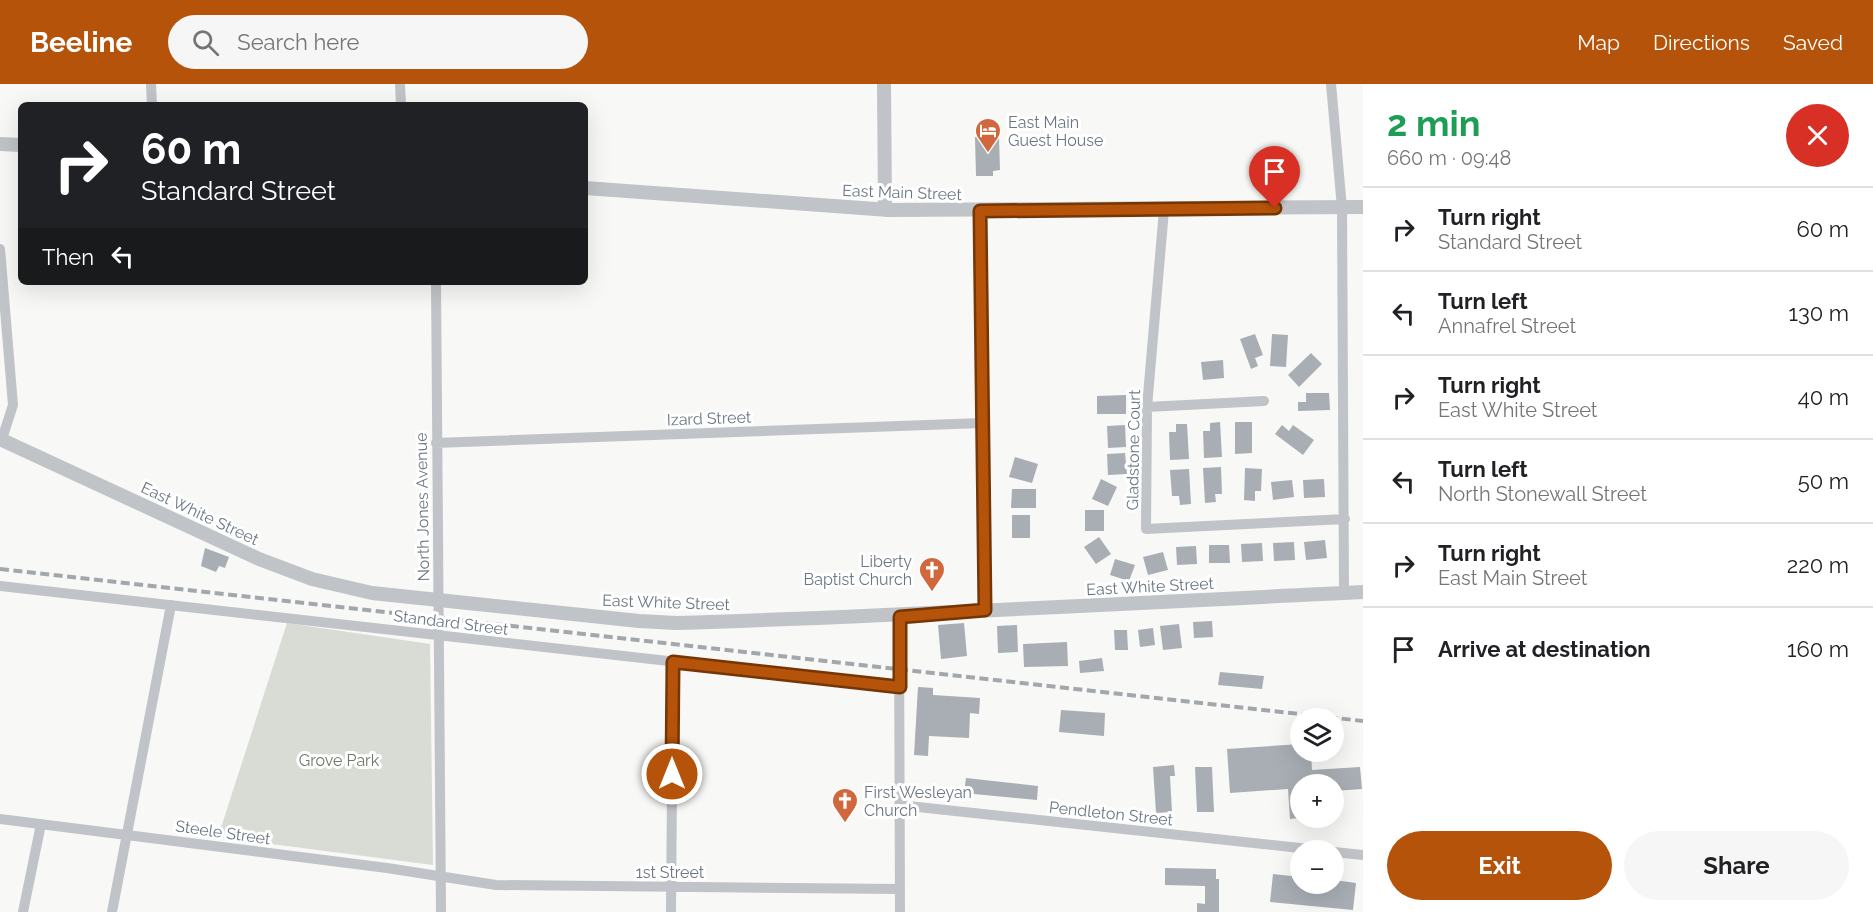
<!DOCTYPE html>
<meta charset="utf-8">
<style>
:root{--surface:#fff;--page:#f6f6f6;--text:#202124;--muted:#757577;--line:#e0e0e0;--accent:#b45309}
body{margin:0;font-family:Raleway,sans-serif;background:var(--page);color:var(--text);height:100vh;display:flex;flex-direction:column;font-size:22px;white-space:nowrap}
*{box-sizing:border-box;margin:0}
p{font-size:20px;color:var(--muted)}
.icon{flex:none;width:33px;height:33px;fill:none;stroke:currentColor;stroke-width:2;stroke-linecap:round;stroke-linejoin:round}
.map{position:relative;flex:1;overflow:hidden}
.drawer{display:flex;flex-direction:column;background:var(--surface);width:510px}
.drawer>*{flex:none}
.hud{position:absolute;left:18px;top:18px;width:570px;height:183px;border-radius:9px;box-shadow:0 6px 24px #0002;background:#202124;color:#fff;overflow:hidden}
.controls{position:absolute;left:1290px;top:624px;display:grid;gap:12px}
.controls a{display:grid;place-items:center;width:54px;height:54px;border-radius:50%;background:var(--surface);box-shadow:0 6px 24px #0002;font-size:30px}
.pin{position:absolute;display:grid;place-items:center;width:51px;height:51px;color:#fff;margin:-62px -26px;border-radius:50% 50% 50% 0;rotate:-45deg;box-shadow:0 0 6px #0007}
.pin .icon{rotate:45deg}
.me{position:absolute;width:66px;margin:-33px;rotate:0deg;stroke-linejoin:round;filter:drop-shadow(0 0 4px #0008)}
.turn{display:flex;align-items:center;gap:21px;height:126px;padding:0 24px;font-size:27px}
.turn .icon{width:78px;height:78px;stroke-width:2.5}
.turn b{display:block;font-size:42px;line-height:51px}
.then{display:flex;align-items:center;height:57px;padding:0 24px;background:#0003;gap:12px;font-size:22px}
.round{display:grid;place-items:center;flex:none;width:63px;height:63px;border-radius:32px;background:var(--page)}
.headline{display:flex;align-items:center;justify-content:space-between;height:102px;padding:0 24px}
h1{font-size:36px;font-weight:700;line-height:45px;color:#1e9e55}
.primary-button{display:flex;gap:12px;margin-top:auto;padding:12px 24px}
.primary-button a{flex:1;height:69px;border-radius:36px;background:var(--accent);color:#fff;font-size:24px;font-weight:700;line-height:69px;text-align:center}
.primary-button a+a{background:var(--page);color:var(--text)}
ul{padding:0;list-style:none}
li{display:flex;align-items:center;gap:18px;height:84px;padding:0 24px;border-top:2px solid var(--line)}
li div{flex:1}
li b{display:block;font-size:22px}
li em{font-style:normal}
header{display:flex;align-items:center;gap:36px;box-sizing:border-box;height:84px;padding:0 30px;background:var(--accent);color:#fff}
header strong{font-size:28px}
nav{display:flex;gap:33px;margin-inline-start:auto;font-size:21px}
.search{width:420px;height:54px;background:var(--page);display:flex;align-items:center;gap:15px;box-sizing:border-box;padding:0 21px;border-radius:33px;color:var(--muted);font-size:22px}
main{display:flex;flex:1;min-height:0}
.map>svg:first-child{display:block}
.green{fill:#d8dcd5}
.building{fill:#a8aeb4}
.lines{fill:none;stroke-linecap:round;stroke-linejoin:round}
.minor{stroke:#c0c3c7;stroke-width:10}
.tertiary{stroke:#c0c3c7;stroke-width:14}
.rail{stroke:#a2a7ac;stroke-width:4;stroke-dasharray:9 4.5;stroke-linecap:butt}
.route-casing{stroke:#753606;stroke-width:15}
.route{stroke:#b45309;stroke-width:10}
.labels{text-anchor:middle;stroke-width:6;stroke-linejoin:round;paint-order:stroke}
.poi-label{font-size:16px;fill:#6a7783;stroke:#fff;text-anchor:start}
.street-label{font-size:16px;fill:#6a7783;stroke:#fff}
.park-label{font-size:16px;fill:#6b7b68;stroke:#fff}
</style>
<header>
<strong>Beeline</strong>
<div class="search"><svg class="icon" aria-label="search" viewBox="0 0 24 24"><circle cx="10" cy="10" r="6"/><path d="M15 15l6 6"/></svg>Search here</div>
<nav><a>Map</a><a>Directions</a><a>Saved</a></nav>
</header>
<main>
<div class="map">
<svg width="1363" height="828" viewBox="0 0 1363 828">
<rect width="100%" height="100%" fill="#f8f8f6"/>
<!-- green -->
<path class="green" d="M287 539 430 560 433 781 218 753Z"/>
<!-- building -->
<path class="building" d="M975 53H999L1000 86 993 87V92H976Z
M1255 250 1263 271 1255 274 1258 282 1251 285 1240 255Z
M1272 250 1288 251 1286 283 1270 282Z
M1311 269 1322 280 1299 303 1288 291Z
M1223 276 1224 294 1203 296 1201 278Z
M1306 309H1329L1330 326 1298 327V318H1306Z
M1126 311V330H1097V312Z
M1220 338 1222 373 1204 374 1203 347H1210V339Z
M1235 338H1252V369L1235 370Z
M1176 340H1187L1189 375 1170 376 1169 348H1176Z
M1125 341 1126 363 1108 364 1107 342Z
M1282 341 1289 347 1293 341 1314 356 1303 371 1275 350Z
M1125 369 1127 390 1108 391 1107 370Z
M1015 373 1038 380 1032 399 1009 393Z
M1221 383 1222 410H1215L1216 418 1205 419 1203 384Z
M1245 384 1262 385 1261 407H1255V417L1244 416Z
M1189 385 1191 420 1180 421 1179 412H1172L1170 386Z
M1101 395 1117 403 1108 422 1092 415Z
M1324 395 1325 413 1304 414 1303 396Z
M1292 396 1294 413 1273 416 1271 398Z
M1012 405H1036V424H1011Z
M1085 426H1104V447H1085Z
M1012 431H1030V454H1012Z
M1099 453 1111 470 1096 480 1084 463Z
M1325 456 1327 474 1306 476 1304 458Z
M1294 458 1295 476 1274 477 1273 459Z
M1262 459 1263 477 1242 478 1241 460Z
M1209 461H1229L1230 479H1209Z
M1196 462 1197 480 1177 481 1176 463Z
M205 464 229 473 225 484 219 482 216 488 201 482Z
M1163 468 1168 486 1148 491 1143 473Z
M1115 475 1135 481 1129 497 1110 491Z
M1212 537 1213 553 1194 554 1193 538Z
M964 539 967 572 941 575 938 541Z
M1179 540 1182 564 1163 566 1160 542Z
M1017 541 1018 568 998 569 997 542Z
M1153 544 1155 561 1140 563 1138 546Z
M1114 546H1127L1128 566H1115Z
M1067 558 1068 582 1024 583 1023 560Z
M1102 574 1104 587 1080 589 1079 577Z
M1220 588 1264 592 1262 605 1218 601Z
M918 603 933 604V611L980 614 979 630 970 629 969 654 929 652 928 672 914 671Z
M1061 626 1105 629 1104 652 1059 648Z
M1300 660V668H1311L1312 686 1360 683 1362 705 1334 707V700H1300V734L1290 735 1288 705 1230 709 1227 665Z
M1174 681 1175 692H1170L1172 728 1156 729 1153 683Z
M1195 683H1212L1214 728H1197Z
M966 694 1038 702 1037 716 964 709Z
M1165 784 1216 785V795H1219V828H1197V819L1205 820V802L1165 801Z
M1273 790 1300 793V800H1334V796L1356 799 1353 826 1270 818Z"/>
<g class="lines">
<!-- minor -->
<path class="minor" d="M151 0 152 21
M400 0 401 21
M1331 0 1342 124 1344 509
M1164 126 1147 323 1146 445 1345 435
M980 127 985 526
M0 165 13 321 2 355
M436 198 441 828
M1147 323 1264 317
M436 359 982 339
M0 502 900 603
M899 533 900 828
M899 721 1319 766
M0 735 387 784 496 801 900 805
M1334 768 1363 771
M23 828 41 740
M112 828 171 521
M671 828 673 578"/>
<!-- tertiary -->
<path class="tertiary" d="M884 0 885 126
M0 60 21 61
M585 104 889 126 1363 123
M0 355 259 475 312 495 372 509 639 537 676 539C905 532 1134 519 1363 508"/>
<!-- rail -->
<path class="rail" d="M0 485 1363 637"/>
</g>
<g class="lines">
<defs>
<path id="route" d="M672 690 673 578 900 603V533L985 526 980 127 1275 124"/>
</defs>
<!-- route casing -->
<use href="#route" class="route-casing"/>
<!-- route -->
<use href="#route" class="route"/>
</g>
<!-- icons -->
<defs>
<symbol id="hotel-pin" viewBox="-11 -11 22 30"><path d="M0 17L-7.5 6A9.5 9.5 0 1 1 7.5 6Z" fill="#d0673d" stroke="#fff"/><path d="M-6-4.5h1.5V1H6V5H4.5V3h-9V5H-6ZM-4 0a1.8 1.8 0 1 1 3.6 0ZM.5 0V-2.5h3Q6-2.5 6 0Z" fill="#fff"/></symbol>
<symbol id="church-pin" viewBox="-11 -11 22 30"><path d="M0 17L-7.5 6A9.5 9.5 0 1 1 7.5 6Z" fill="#d0673d" stroke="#fff"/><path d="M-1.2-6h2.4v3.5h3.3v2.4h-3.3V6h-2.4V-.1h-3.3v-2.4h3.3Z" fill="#fff"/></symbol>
</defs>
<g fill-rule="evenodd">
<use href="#hotel-pin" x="973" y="32" width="30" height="40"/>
<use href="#church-pin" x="917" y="471" width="30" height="40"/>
<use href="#church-pin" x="830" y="702" width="30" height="40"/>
</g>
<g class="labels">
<!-- poi labels -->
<g class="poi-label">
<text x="1008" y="44">East Main<tspan x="1008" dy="18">Guest House</tspan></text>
<text x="912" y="483" text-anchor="end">Liberty<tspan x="912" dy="18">Baptist Church</tspan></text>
<text x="864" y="714">First Wesleyan<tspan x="864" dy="18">Church</tspan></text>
</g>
<!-- street labels -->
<g class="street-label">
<text transform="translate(902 108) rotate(2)" y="6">East Main Street</text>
<text transform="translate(709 334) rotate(-2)" y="6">Izard Street</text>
<text transform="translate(1133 366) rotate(-89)" y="6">Gladstone Court</text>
<text transform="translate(422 423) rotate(-91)" y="6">North Jones Avenue</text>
<text transform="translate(200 429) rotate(25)" y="6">East White Street</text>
<text transform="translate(1150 502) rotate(-3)" y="6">East White Street</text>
<text transform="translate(666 518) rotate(2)" y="6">East White Street</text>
<text transform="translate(451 538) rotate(7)" y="6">Standard Street</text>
<text transform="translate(1111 729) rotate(6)" y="6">Pendleton Street</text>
<text transform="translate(223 748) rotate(8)" y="6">Steele Street</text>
<text x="670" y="794">1st Street</text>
</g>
<!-- park labels -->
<g class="park-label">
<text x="339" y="682">Grove Park</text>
</g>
</g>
</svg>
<div class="controls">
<a><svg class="icon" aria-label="layers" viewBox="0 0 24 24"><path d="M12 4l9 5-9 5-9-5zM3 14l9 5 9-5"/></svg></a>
<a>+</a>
<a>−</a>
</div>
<div class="pin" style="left:1275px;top:124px;background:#d93025"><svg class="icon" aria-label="arrive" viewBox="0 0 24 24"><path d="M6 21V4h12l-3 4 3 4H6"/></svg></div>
<svg class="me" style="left:672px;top:690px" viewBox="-20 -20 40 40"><circle r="17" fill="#b45309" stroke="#fff" stroke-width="3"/><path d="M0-11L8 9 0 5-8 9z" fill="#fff"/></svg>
<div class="hud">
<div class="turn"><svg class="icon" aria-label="right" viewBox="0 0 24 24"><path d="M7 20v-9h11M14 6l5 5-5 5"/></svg><div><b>60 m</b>Standard Street</div></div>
<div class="then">Then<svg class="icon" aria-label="left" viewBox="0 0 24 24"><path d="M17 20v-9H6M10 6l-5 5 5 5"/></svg></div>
</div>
</div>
<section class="drawer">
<div class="headline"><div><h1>2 min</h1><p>660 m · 09:48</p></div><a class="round" style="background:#d93025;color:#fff"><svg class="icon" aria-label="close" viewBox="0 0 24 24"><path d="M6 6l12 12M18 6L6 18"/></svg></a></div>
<ul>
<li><svg class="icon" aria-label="right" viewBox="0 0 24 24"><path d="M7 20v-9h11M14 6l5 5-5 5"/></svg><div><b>Turn right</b><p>Standard Street</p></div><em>60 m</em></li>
<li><svg class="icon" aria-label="left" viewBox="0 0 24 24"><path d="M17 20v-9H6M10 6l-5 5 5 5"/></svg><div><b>Turn left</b><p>Annafrel Street</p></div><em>130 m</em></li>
<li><svg class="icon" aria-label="right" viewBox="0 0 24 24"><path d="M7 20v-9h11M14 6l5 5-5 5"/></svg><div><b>Turn right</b><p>East White Street</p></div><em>40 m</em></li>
<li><svg class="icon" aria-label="left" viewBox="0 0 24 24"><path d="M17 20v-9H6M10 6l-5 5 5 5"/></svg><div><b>Turn left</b><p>North Stonewall Street</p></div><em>50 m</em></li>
<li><svg class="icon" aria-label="right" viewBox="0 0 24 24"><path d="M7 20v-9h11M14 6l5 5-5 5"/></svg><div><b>Turn right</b><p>East Main Street</p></div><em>220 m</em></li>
<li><svg class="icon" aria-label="arrive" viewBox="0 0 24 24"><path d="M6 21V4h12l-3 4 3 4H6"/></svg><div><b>Arrive at destination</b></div><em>160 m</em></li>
</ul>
<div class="primary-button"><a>Exit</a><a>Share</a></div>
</section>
</main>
